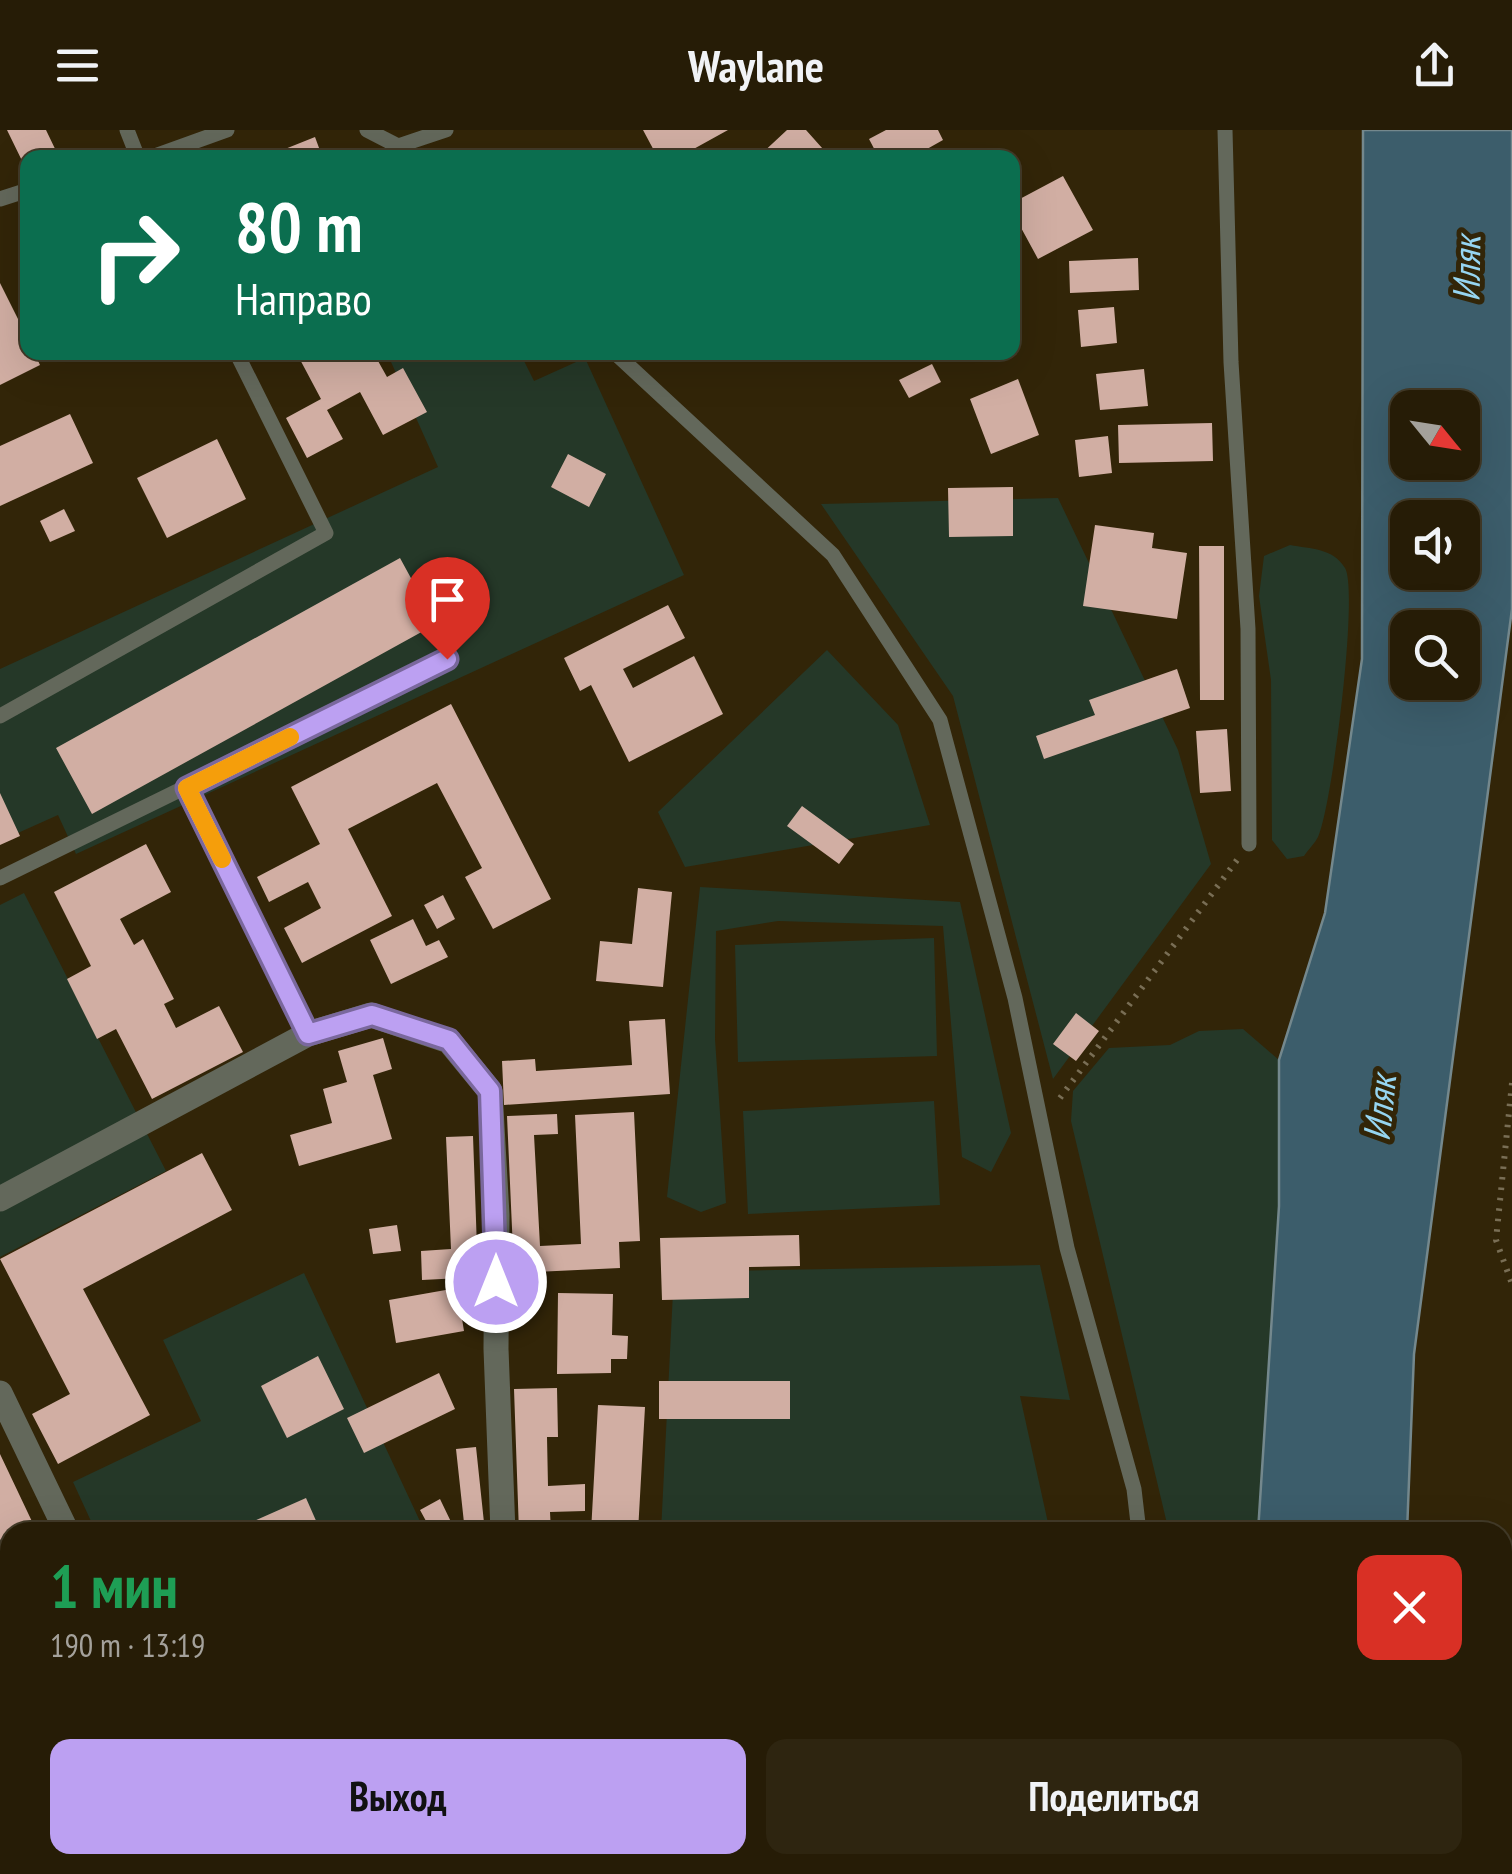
<!DOCTYPE html>
<html lang="ru">
<meta charset="utf-8">
<style>
:root{--surface:#261c06;--page:#2e2510;--text:#f1f3f6;--muted:#a4a19b;--line:#423a28;--accent:#bca0f2}
body{margin:0;font-family:"PT Sans Narrow",sans-serif;background:var(--page);color:var(--text);height:100vh;display:flex;flex-direction:column;font-size:38px;white-space:nowrap}
*{box-sizing:border-box;margin:0}
p{font-size:32px;color:var(--muted)}
.icon{flex:none;width:55px;height:55px;fill:none;stroke:currentColor;stroke-width:2;stroke-linecap:round;stroke-linejoin:round}
.map{position:relative;flex:1;overflow:hidden}
.sheet{position:absolute;left:0px;top:1392px;width:1512px;height:352px;display:flex;flex-direction:column;background:var(--surface);border-radius:30px 30px 0 0;box-shadow:0 10px 40px #0002,0 0 0 2px var(--line)}
.sheet>*{flex:none}
.guide{position:absolute;left:20px;top:20px;width:1000px;height:210px;border-radius:20px;box-shadow:0 10px 40px #0002,0 0 0 2px var(--line);background:#0b6e4f;color:#fff;overflow:hidden}
.needle{width:65px;rotate:120deg}
.fabs{position:absolute;left:1390px;top:260px;display:grid;gap:20px}
.fabs a{display:grid;place-items:center;width:90px;height:90px;border-radius:20px;background:var(--surface);box-shadow:0 10px 40px #0002,0 0 0 2px var(--line);font-size:50px}
.pin{position:absolute;display:grid;place-items:center;width:85px;height:85px;color:#fff;margin:-102px -42px;border-radius:50% 50% 50% 0;rotate:-45deg;box-shadow:0 0 10px #0007}
.pin .icon{rotate:45deg}
.me{position:absolute;width:110px;margin:-55px;rotate:0deg;stroke-linejoin:round;filter:drop-shadow(0 0 8px #0008)}
.turn{display:flex;align-items:center;gap:35px;height:210px;padding:0 50px;font-size:45px}
.turn .icon{width:130px;height:130px;stroke-width:2.5}
.turn b{display:block;font-size:70px;line-height:85px}
.round{display:grid;place-items:center;flex:none;width:105px;height:105px;border-radius:20px;background:var(--page)}
.summary{display:flex;align-items:center;justify-content:space-between;height:170px;padding:0 50px}
h1{font-size:60px;font-weight:700;line-height:75px;color:#1e9e55}
.button{display:flex;gap:20px;margin-top:auto;padding:20px 50px}
.button a{flex:1;height:115px;border-radius:20px;background:var(--accent);color:#111;font-size:40px;font-weight:700;line-height:115px;text-align:center}
.button a+a{background:var(--page);color:var(--text)}
header{display:flex;justify-content:space-between;align-items:center;height:130px;padding:0 50px;background:var(--surface);font-size:45px;font-weight:700}
.map>svg:first-child{display:block}
.green{fill:#253828}
.water{fill:#3c5d6b;stroke:#74888d;stroke-width:2.5;fill-rule:evenodd}
.building{fill:#d1aea3}
.lines{fill:none;stroke-linecap:round;stroke-linejoin:round}
.path{stroke:#796e55;stroke-width:6;stroke-dasharray:2.5 8;stroke-linecap:butt}
.service{stroke:#63685b;stroke-width:15}
.minor{stroke:#63685b;stroke-width:25}
.route-casing{stroke:#7a689d;stroke-width:25}
.route{stroke:#bca0f2;stroke-width:18}
.slow{stroke:#f59e0b;stroke-width:18}
.labels{text-anchor:middle;stroke-width:10;stroke-linejoin:round;paint-order:stroke}
.water-label{font-size:38px;font-style:italic;fill:#96d5f1;stroke:#322508}
</style>
<header><svg class="icon" aria-label="menu" viewBox="0 0 24 24"><path d="M4 6h16M4 12h16M4 18h16"/></svg>Waylane<svg class="icon" aria-label="share" viewBox="0 0 24 24"><path d="M12 15V3M7 8l5-5 5 5M5 13v7h14v-7"/></svg></header>
<div class="map">
<svg width="1512" height="1744" viewBox="0 0 1512 1744">
<rect width="100%" height="100%" fill="#322508"/>
<!-- green -->
<path class="green" d="M387 223H520L534 251 585 228 684 445 76 724 58 685 0 711V539L438 337Z
M1058 368 1178 620 1211 734 1053 949 953 566 821 374Z
M1290 415C1311 419 1333 418 1345 438 1359 462 1332 677 1318 707 1315 713 1308 720 1304 726L1287 729 1272 710 1271 550 1259 466 1264 426Z
M827 520 898 595 930 695 685 737 658 682Z
M700 757 960 772 1011 1003 991 1042 962 1027 943 796 778 791 716 801 715 909 726 1073 701 1082 667 1067Z
M24 763 166 1041 0 1127V775Z
M934 808 937 926 738 932 735 815Z
M1243 899 1279 930V1076L1258 1402H1169L1071 991 1073 961 1109 918 1170 915 1199 901Z
M934 971 940 1075 748 1084 743 981Z
M1040 1135 1070 1270 1020 1266 1050 1402H661L674 1142Z
M304 1143 425 1402H96L73 1352 201 1291 163 1210Z
M0 1400 10 1421V1735H161L165 1744H0Z
M724 1735H1049L1048 1744H723Z"/>
<!-- water -->
<path class="water" d="M1363 0H1512V479L1414 1224 1407 1402H1258L1279 1076V930L1325 783 1362 529ZM1408 278H1462V332H1408ZM1408 388H1462V442H1408ZM1408 498H1462V552H1408Z
M1229 1735H1367L1366 1744H1228Z"/>
<!-- building -->
<path class="building" d="M7 0H46L58 25 28 28V43Z
M643 0H728L690 21 694 28H658Z
M787 0H806L831 28H757Z
M886 0H938L943 10 911 28H879L869 9Z
M315 7 322 26 265 28V27Z
M1063 46 1093 100 1038 129 1012 81V73Z
M1138 128 1139 160 1070 163 1069 131Z
M0 153 28 209V222H34L40 235 0 255Z
M1114 177 1117 213 1081 217 1078 180Z
M296 222H373L387 247 403 238 427 282 383 305 360 262 327 280 343 309 307 328 286 288 321 269Z
M932 234 941 252 909 268 899 250Z
M1144 239 1148 276 1100 280 1096 244Z
M1018 249 1039 305 991 324 970 269Z
M70 284 93 333 0 376V316Z
M1212 293 1213 331 1119 333 1118 295Z
M1108 306 1112 343 1079 347 1075 310Z
M217 309 246 369 167 408 137 348Z
M568 324 606 344 589 377 551 357Z
M1013 357V406L949 407 948 358Z
M64 379 75 401 50 412 40 391Z
M1095 395 1154 403 1152 418 1187 423 1177 489 1083 476Z
M1199 416H1224V570H1200Z
M400 428 436 494 92 684 56 618Z
M668 475 685 508 623 539 633 558 694 526 723 584 629 632 591 555 580 561 564 528Z
M1177 539 1190 578 1044 629 1036 606 1095 585 1089 570Z
M451 574 551 769 493 799 465 747 482 738 437 653 348 699 392 786 302 833 284 798 321 778 308 752 269 772 257 747 320 714 291 657Z
M1227 599 1231 661 1200 663 1196 601Z
M0 663 20 706 0 715Z
M802 676 854 714 839 734 787 696Z
M146 714 171 762 120 789 134 815 143 809 174 869 164 874 176 898 219 876 243 922 152 969 116 899 97 909 67 849 91 836 54 762Z
M638 758 672 762 663 857 596 851 600 811 632 814Z
M443 765 455 789 437 799 424 775Z
M413 789 426 816 439 810 448 827 391 854 370 810Z
M1076 883 1099 901 1076 931 1053 914Z
M665 889 670 964 504 975 502 931 535 929 536 941 632 935 629 891Z
M383 908 392 939 373 945 392 1009 299 1036 290 1005 332 993 323 959 347 952 338 921Z
M634 982 640 1111 619 1112 620 1138 514 1143 507 986 557 984 558 1004 534 1005 540 1116 581 1114 575 985Z
M473 1006 477 1118 460 1119 461 1148 422 1150 421 1121 451 1119 446 1007Z
M202 1023 232 1080 83 1159 150 1285 58 1334 32 1284 70 1264 0 1129Z
M397 1095 401 1121 373 1124 369 1099Z
M799 1105 800 1136 749 1137V1168L662 1170 660 1108Z
M457 1158 464 1201 396 1213 389 1170Z
M558 1163 613 1164 612 1205 628 1206 627 1229H611V1243L557 1244Z
M318 1226 344 1279 287 1308 261 1256Z
M439 1243 455 1279 364 1323 347 1288Z
M659 1251H790V1289H659Z
M557 1258 558 1307H547L548 1356 585 1354V1381L550 1382 551 1402H519L514 1259Z
M598 1275 645 1277 638 1402H591Z
M476 1317 485 1402H465L456 1319Z
M0 1324 37 1402H10V1430L0 1409Z
M306 1368 321 1402H229Z
M440 1369 453 1396 441 1402H432L420 1380Z
M5 1471 10 1481V1650L4 1638 0 1640V1474Z
M10 1727V1735H30L34 1744H0V1731Z
M52 1735H167L149 1744H57Z
M264 1735H389L370 1744H261L258 1738Z
M488 1735H524L526 1744H490Z
M650 1735H695V1744H650Z
M965 1735H1013V1744H965Z"/>
<g class="lines">
<!-- path -->
<path class="path" d="M1512 953 1496 1110 1512 1154
M1060 968 1237 730"/>
<!-- service -->
<path class="service" d="M127 0 138 28
M367 0 398 16 410 28
M1225 0 1231 232 1248 499 1249 714
M398 16 446 0
M149 28 227 0
M0 69 28 60
M614 222 833 425 940 590 1015 868 1067 1118 1134 1359 1139 1402
M0 586 326 403 236 222
M187 658 308 904
M0 748 447 529
M1170 1735V1744"/>
<!-- minor -->
<path class="minor" d="M0 1069 308 904 371 885 449 911 490 961 497 1085 496 1219 503 1402
M0 1263 67 1402
M226 1735 231 1744
M543 1735 545 1744"/>
</g>
<g class="lines">
<defs>
<path id="route" d="M447 529 187 658 308 904 372 885 449 910 490 961 496 1152"/>
</defs>
<!-- route casing -->
<use href="#route" class="route-casing"/>
<!-- route -->
<use href="#route" class="route"/>
<!-- slow -->
<path class="slow" d="M222 729 187 658 290 607"/>
</g>
<g class="labels">
<!-- water labels -->
<g class="water-label">
<text transform="translate(1467 139) rotate(-89)" y="13">Иляк</text>
<text transform="translate(1380 978) rotate(-84)" y="13">Иляк</text>
</g>
</g>
</svg>
<div class="fabs">
<a><svg class="needle" viewBox="-14 -14 28 28"><path d="M0-13l5 13h-10z" fill="#e53935"/><path d="M0 13l5-13h-10z" fill="#a4a19b"/></svg></a>
<a><svg class="icon" aria-label="sound" viewBox="0 0 24 24"><path d="M4 9h4l5-4v14l-5-4H4zM17 9q2 3 0 6"/></svg></a>
<a><svg class="icon" aria-label="search" viewBox="0 0 24 24"><circle cx="10" cy="10" r="6"/><path d="M15 15l6 6"/></svg></a>
</div>
<div class="pin" style="left:447px;top:529px;background:#d93025"><svg class="icon" aria-label="arrive" viewBox="0 0 24 24"><path d="M6 21V4h12l-3 4 3 4H6"/></svg></div>
<svg class="me" style="left:496px;top:1152px" viewBox="-20 -20 40 40"><circle r="17" fill="#bca0f2" stroke="#fff" stroke-width="3"/><path d="M0-11L8 9 0 5-8 9z" fill="#fff"/></svg>
<div class="guide">
<div class="turn"><svg class="icon" aria-label="right" viewBox="0 0 24 24"><path d="M7 20v-9h11M14 6l5 5-5 5"/></svg><div><b>80 m</b>Направо</div></div>
</div>
<section class="sheet">
<div class="summary"><div><h1>1 мин</h1><p>190 m · 13:19</p></div><a class="round" style="background:#d93025;color:#fff"><svg class="icon" aria-label="close" viewBox="0 0 24 24"><path d="M6 6l12 12M18 6L6 18"/></svg></a></div>
<div class="button"><a>Выход</a><a>Поделиться</a></div>
</section>
</div>
